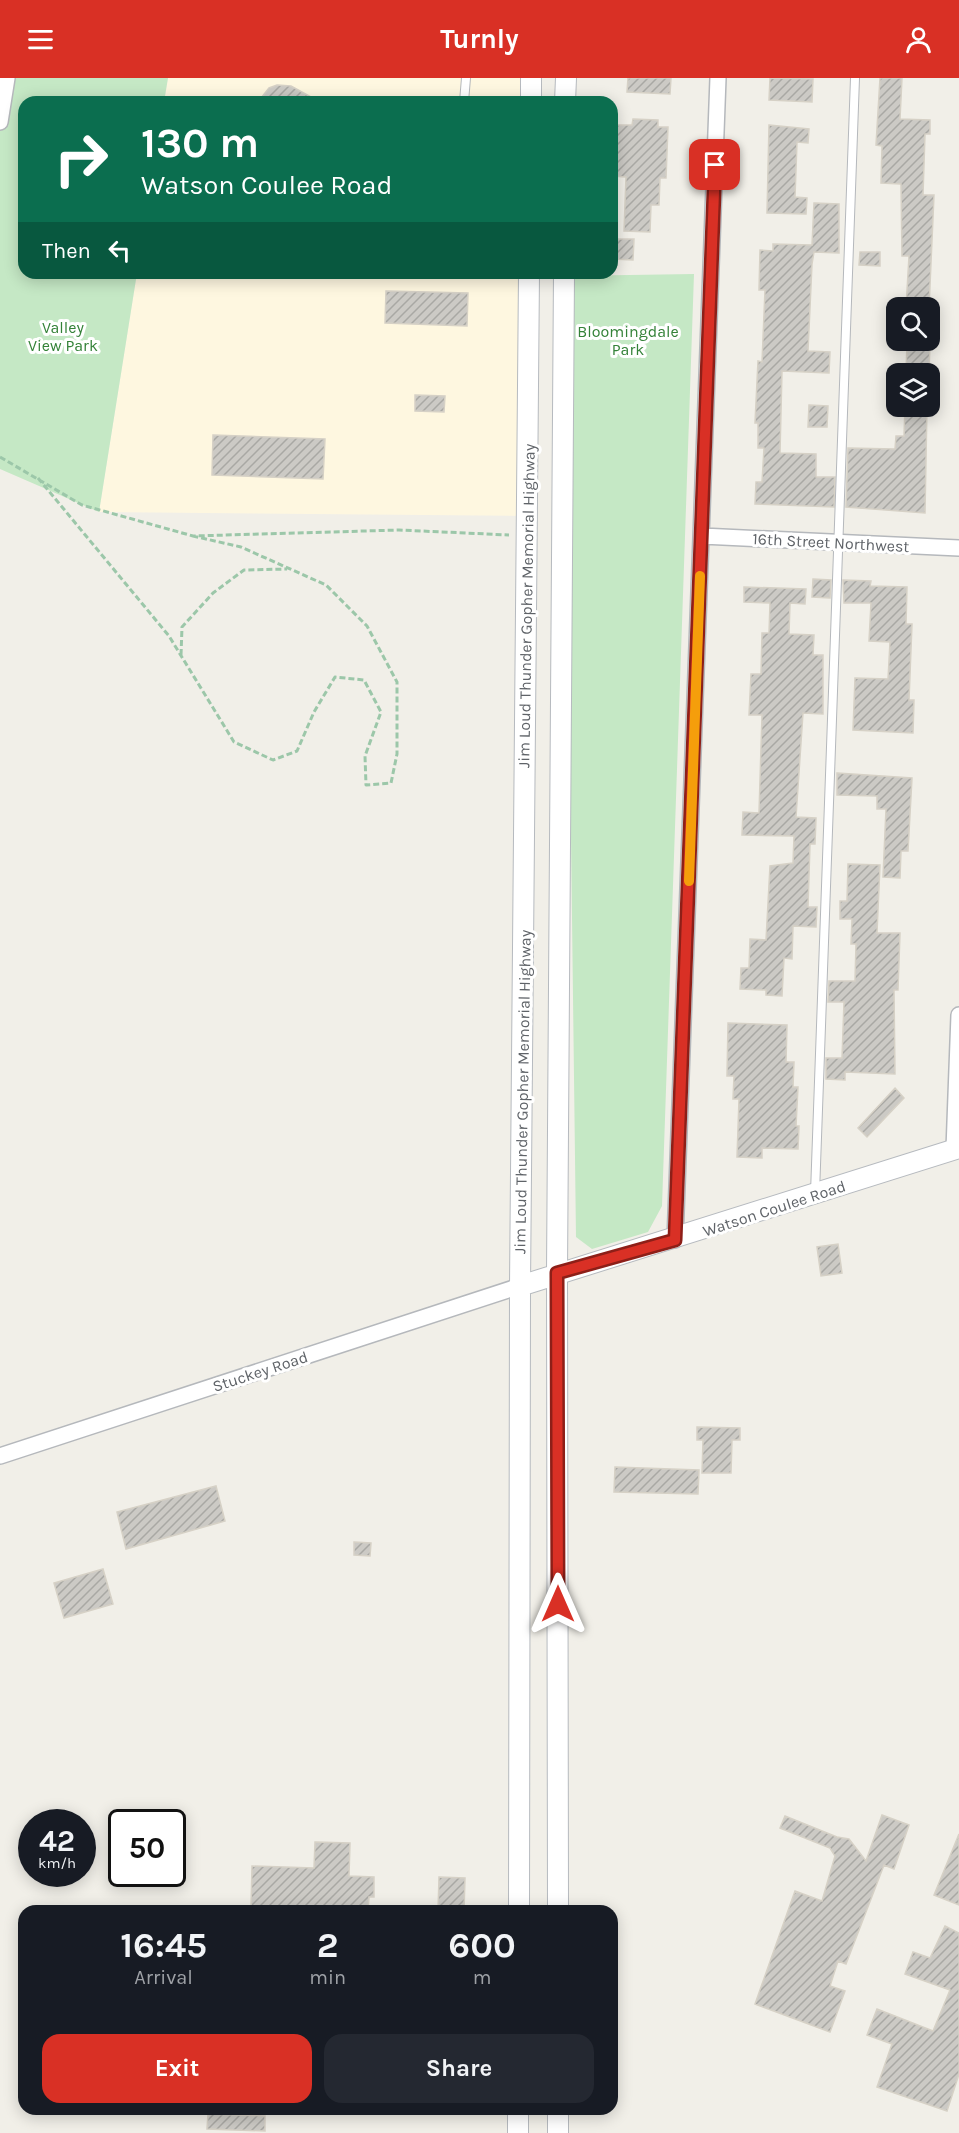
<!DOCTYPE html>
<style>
:root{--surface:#171b24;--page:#242831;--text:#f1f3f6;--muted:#9ea1a6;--accent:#d93025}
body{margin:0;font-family:Karla,sans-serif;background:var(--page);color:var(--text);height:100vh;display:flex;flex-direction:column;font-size:22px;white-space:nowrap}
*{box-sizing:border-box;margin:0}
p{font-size:20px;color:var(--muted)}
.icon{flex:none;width:33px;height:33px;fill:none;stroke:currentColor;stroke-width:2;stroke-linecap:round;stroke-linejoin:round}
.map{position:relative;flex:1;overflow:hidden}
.drawer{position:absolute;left:18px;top:1827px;width:600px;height:210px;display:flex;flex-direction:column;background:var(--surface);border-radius:18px;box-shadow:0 3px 15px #0003}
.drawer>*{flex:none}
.guide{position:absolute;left:18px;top:18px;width:600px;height:183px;border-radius:18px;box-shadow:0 3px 15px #0003;background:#0b6e4f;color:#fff;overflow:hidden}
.fabs{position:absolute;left:886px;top:219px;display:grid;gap:12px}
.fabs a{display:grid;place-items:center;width:54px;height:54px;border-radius:12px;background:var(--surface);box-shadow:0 3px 15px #0003;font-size:30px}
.speed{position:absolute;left:18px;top:1731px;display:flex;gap:12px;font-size:30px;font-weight:700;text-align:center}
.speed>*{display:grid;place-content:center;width:78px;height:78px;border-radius:50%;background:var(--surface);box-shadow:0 3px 15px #0003;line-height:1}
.speed small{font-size:15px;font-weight:400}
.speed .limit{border:3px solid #111;border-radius:9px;background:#fff;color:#111}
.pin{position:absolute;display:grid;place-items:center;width:51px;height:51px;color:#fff;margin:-26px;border-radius:12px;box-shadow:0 3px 9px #0006}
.me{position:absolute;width:66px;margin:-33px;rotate:0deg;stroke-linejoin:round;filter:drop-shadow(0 0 4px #0008)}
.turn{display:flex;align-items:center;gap:21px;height:126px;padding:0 24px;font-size:27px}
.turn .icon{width:78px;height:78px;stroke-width:2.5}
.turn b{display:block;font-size:42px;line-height:51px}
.then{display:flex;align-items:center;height:57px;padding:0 24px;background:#0003;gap:12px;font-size:22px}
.eta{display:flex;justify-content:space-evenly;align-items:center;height:102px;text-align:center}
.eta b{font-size:36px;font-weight:700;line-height:42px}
.primary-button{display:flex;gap:12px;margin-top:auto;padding:12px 24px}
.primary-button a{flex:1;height:69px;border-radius:18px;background:var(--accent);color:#fff;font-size:24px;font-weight:700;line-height:69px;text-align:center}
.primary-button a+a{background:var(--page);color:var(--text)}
header{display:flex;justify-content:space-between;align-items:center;height:78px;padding:0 24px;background:var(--accent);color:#fff;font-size:27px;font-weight:700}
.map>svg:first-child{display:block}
.commercial{fill:#fef7e0}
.park{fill:#c5e8c5}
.building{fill:url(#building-hatch);stroke:#d6d1c6;stroke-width:1.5}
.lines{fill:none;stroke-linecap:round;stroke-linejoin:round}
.lane-casing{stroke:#b5b8bc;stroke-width:10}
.street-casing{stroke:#b5b8bc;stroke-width:18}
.secondary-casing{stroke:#b6babf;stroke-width:22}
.path{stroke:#9cc7a9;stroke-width:3;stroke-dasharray:6 3;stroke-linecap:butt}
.lane{stroke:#fff;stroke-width:8}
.street{stroke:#fff;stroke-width:15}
.secondary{stroke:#fff;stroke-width:20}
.route-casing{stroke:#8d1f18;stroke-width:15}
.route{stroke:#d93025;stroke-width:10}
.slow{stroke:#f59e0b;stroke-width:10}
.labels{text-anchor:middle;stroke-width:6;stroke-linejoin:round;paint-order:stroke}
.park-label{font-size:16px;fill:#348238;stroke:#fff}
.street-label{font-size:16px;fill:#5f6368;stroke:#fff}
</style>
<header><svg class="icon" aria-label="menu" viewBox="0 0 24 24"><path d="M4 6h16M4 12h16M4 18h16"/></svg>Turnly<svg class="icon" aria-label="person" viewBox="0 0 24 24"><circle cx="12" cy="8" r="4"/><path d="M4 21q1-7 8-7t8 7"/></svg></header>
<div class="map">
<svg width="959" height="2055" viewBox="0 0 959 2055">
<defs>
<pattern id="building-hatch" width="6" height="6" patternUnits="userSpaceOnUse" patternTransform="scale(1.5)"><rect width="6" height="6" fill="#cccac5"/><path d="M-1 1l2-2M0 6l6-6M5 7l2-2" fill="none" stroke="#a9a8a4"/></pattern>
</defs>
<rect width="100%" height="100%" fill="#f1efe8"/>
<!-- commercial -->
<path class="commercial" d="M168 0H530V24H164Z
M137 195H529L527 438 99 434Z"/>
<!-- park -->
<path class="park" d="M7 0H168L164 24H24V195H137L99 434 0 391V44Z
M694 196 662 1128 648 1154 592 1171 576 1159 564 198Z"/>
<!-- building -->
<path class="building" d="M628 0H671L670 16 627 14Z
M770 0 813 1 812 24 769 22Z
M880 0H902L900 41 930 42V56H925L923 117H934L929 230H906L909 178H902L901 106 881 105 882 68 876 67Z
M277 7 291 8 320 24H258L269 10Z
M633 41 658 42V49H668L666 100H660L659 127H651L650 154 624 153 626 99 612 98V47H632Z
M769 47 809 51 808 65 797 64 795 119 807 120 806 136 767 135Z
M814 125 839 126V175L814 174 812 186 808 273 830 274 829 295 782 293 780 375 816 376V399H835L834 429 755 426 756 404H762L764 370H758V345H755L758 283 762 284 765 212H759L760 172 773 173V166L812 167Z
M612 161H634L633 182 612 181Z
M860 174H880V188L859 187Z
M386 213 468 215 467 248 385 245Z
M907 264 930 265 929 296H906Z
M415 317 445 318 444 334 415 333Z
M809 327 828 328 827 349H808Z
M905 328H927L925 435 846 429 848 370 895 371 896 358H904Z
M213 357 325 361 323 401 212 397Z
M813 501 831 502 830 520 812 519Z
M843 502 871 503 870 508 907 509 906 546H912L909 622H914L913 655 853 652 855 600 888 601 890 564 869 563 871 525H844Z
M744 509 806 511 805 526 790 525 789 556 814 557 813 577H823V636L803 635 796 739 816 740 815 766H810L808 829H817L816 849 793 848 792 881 784 880 782 918 766 917V912L740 911 741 890H749L750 861 766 862 770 788 793 785 794 758 742 757 743 734 759 735 762 637H749L751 596H761L762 555H769L770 525 744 524Z
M837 695 912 700 908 773H901L900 800 883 799 886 731H877V718L837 717Z
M848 786 880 787 877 855H900L898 912H894L895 996 845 994V1002L826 1001V980H842L844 924H828L829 903H855L856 866H851L852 841H840V823H847Z
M728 945 787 947 786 984H794L793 1009H798L796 1048H799L798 1071 762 1070V1080L737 1079 739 1021H733L734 998H727Z
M895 1010 904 1020 867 1059 858 1050Z
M838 1166 842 1195 821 1198 817 1169Z
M697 1349 740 1350V1362H732L731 1395H702L703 1362H697Z
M615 1389 699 1392 698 1416 614 1414Z
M216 1408 225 1443 126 1471 117 1434Z
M354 1464 371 1465 370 1478 354 1477Z
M103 1491 113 1526 64 1540 54 1505Z
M882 1737 909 1747 894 1791 884 1787 846 1886 838 1883 830 1908 845 1913 830 1954 755 1926 795 1813 822 1823 835 1778 830 1770 780 1750 785 1738 837 1759 849 1761 866 1783Z
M959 1756V1827L934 1817Z
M315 1764 350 1765 349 1798 374 1799V1819H369L368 1833 251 1830 252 1788 314 1790Z
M439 1799 465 1800 464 1833H438Z
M945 1848 959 1855V1996L947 2033 877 2009 892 1966 867 1957 877 1931 933 1953 950 1912 905 1896 913 1874 930 1880Z
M208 2036 265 2038V2053L207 2051Z"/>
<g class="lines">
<defs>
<path id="lane" d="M464 24 466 0
M815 1115 855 0"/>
<path id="street" d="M0 44 7 0
M702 458 959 470
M954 1071 959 937
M675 1162 718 0
M0 1378 520 1208"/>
<path id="secondary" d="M531 24V0
M565 24 566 0
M520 1208 959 1070
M519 1833 520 1208 529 195
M558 1833 557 1195 564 195
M558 2031V2055
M518 2055V2031"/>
</defs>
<!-- lane casing -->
<use href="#lane" class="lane-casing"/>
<!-- street casing -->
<use href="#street" class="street-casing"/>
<!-- secondary casing -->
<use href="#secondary" class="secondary-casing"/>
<!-- path -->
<path class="path" d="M0 379 82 427 193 458 399 452 509 457
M38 400 169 558 234 664 273 682 297 673 314 634 335 599 364 602 381 634 365 678 366 707 391 705 397 676V604L367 548 326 507 241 469 193 458
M181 577 182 549 213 515 244 492 287 491"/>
<!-- lane -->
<use href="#lane" class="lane"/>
<!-- street -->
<use href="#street" class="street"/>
<!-- secondary -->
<use href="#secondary" class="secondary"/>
</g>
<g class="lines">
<defs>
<path id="route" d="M558 1526 557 1195 675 1162 715 87"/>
</defs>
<!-- route casing -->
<use href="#route" class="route-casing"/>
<!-- route -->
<use href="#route" class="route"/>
<!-- slow -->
<path class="slow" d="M689 803 700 498"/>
</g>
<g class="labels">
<!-- park labels -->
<g class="park-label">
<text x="63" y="255">Valley<tspan x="63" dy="18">View Park</tspan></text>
<text x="628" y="259">Bloomingdale<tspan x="628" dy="18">Park</tspan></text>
</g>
<!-- street labels -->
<g class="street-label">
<text transform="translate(831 464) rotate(3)" y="6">16th Street Northwest</text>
<text transform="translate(526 528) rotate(-89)" y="6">Jim Loud Thunder Gopher Memorial Highway</text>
<text transform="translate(522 1014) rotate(-89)" y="6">Jim Loud Thunder Gopher Memorial Highway</text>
<text transform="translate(774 1130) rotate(-18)" y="6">Watson Coulee Road</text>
<text transform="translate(260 1293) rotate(-18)" y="6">Stuckey Road</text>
</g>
</g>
</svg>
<div class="fabs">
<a><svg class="icon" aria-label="search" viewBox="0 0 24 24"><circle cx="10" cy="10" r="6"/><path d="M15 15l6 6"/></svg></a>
<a><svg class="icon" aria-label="layers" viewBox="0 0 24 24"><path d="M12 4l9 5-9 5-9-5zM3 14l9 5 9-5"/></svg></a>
</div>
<div class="speed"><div>42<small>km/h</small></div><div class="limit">50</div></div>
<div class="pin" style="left:715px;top:87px;background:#d93025"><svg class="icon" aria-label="arrive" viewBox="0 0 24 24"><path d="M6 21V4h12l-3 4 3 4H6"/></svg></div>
<svg class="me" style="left:558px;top:1526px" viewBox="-20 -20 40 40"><path d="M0-17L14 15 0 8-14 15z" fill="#d93025" stroke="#fff" stroke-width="4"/></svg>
<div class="guide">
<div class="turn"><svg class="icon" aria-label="right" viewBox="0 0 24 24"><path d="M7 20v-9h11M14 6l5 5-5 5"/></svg><div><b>130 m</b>Watson Coulee Road</div></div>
<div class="then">Then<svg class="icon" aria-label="left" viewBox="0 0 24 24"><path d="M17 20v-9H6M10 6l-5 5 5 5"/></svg></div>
</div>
<section class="drawer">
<div class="eta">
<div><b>16:45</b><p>Arrival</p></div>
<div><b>2</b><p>min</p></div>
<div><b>600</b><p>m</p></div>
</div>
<div class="primary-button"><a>Exit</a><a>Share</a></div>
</section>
</div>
